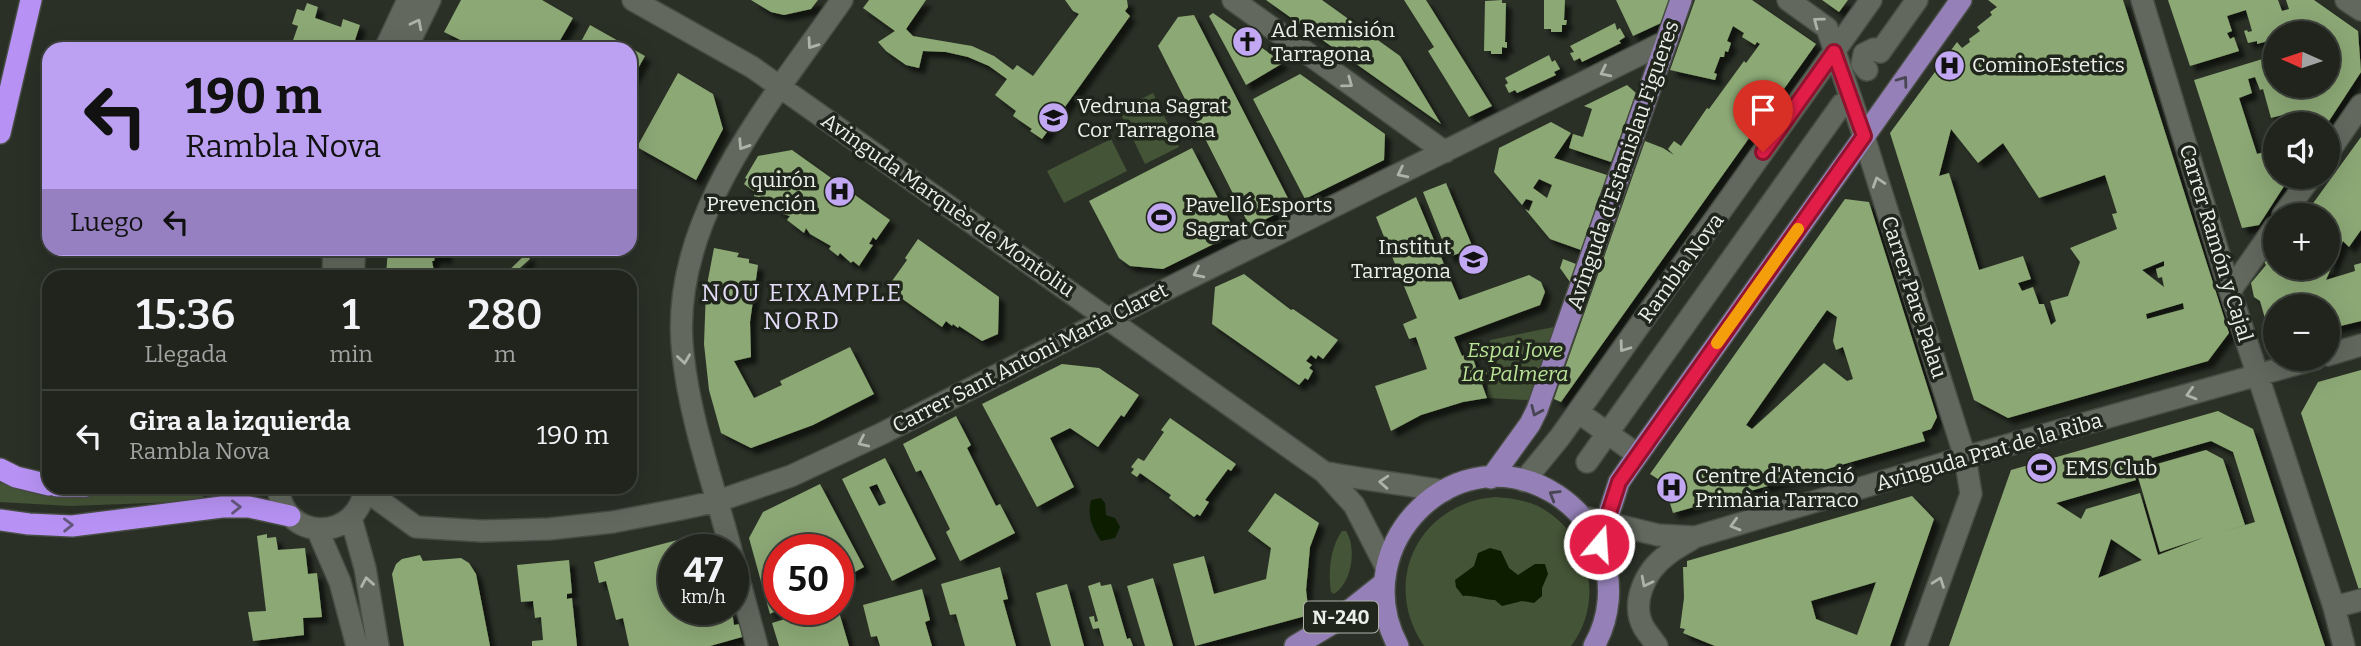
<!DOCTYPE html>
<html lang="es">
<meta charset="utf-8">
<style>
:root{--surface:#20241c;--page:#2d3029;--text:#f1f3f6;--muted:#a2a4a3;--line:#3d413b}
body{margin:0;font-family:Bitter,serif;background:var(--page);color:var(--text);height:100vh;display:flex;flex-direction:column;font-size:26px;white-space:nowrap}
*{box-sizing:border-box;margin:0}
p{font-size:23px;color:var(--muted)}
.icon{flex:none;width:38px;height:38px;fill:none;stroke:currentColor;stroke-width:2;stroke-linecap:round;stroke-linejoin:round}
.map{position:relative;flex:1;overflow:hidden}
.panel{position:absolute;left:42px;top:270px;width:595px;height:224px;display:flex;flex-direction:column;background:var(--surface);border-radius:21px;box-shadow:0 7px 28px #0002,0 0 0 2px var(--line)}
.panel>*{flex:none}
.guide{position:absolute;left:42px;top:42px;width:595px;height:214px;border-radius:21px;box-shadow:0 7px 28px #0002,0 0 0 2px var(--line);background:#bca0f2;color:#111;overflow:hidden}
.needle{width:46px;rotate:273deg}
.controls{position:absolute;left:2263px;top:21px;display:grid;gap:14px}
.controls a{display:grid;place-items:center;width:77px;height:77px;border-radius:50%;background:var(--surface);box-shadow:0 7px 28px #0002,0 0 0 2px var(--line);font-size:35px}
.speed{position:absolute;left:658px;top:534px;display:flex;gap:14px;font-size:35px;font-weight:700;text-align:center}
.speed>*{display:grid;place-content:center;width:91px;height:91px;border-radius:50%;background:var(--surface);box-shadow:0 7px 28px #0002,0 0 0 2px var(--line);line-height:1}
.speed small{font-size:18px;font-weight:400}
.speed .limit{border:10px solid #d22;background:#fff;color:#111}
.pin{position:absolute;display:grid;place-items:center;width:60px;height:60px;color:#fff;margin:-72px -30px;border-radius:50% 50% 50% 0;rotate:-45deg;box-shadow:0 0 7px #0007}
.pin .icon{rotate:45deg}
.me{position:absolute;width:77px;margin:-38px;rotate:18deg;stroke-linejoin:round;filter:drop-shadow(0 0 5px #0008)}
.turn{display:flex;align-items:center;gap:24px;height:147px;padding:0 28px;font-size:32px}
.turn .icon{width:91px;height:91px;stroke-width:2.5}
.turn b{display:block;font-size:49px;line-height:60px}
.then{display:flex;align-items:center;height:66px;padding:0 28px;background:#0003;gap:14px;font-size:26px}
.eta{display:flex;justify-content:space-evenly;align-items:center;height:119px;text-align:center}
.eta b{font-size:42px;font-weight:600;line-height:49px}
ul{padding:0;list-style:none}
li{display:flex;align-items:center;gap:21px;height:91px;padding:0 28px;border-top:2px solid var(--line)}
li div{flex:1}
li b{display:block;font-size:26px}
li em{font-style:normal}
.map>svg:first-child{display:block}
.green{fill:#445436}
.water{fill:#0c1d00}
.building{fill:#8ca874;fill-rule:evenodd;filter:url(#shadow)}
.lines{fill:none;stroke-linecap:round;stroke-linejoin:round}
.minor-casing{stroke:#474c43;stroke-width:24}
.major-casing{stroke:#474c43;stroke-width:24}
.highway-casing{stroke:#474c43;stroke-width:24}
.minor{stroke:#62685d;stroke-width:21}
.major{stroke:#9581b8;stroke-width:21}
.highway{stroke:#b792f4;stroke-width:21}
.oneway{stroke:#aeb3aa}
.oneway2{stroke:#494653}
.oneway3{stroke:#64577d}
.route-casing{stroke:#92132f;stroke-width:18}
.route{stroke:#e11d48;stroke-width:12}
.slow{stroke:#f59e0b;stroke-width:12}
.labels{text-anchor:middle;stroke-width:7;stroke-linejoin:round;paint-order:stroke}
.shield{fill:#20261c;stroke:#afb3ac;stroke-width:2}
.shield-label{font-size:19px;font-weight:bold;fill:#ecf0e9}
.poi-label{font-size:21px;fill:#ecf0e9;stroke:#20261c;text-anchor:start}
.street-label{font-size:21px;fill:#ecf0e9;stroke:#20261c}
.park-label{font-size:21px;font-style:italic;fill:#b9e297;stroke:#20261c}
.quarter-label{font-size:24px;letter-spacing:2px;fill:#e4dbf8;stroke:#20261c}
</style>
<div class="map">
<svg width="2361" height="646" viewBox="0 0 2361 646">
<defs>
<filter id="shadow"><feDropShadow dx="6" dy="6" stdDeviation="2" flood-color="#0009"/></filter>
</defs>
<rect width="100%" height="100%" fill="#2a3026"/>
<!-- green -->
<path class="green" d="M1153 93 1179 147 1145 164 1119 110Z
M1111 139 1127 171 1064 203 1047 171Z
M1554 327 1528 400 1487 398 1490 340Z
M0 483 54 497 203 493V501L70 506 0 502Z
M1495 497C1510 498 1524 500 1538 506 1589 532 1606 600 1571 646H1424C1380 582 1419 503 1495 497Z
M1342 531H1346C1357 548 1352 583 1334 594L1331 592C1328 572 1330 548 1342 531Z"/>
<!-- water -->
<path class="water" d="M1101 498 1105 503 1106 515 1115 518 1120 527 1115 538 1101 541C1092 527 1087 516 1091 500Z
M1490 548 1501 551 1509 568 1518 575 1535 564H1545L1548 574 1542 588V596L1534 603 1522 601 1502 606 1495 600C1483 600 1475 595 1463 596L1456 587 1455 580 1474 566 1478 553Z"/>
<!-- building -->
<path class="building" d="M461 0H542L573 18 555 49H479L444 32Z
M751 0H818L811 9 784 15 771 12Z
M869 0H926L906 29 913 36 972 46 994 56 1013 70 1017 65 1033 76 1079 14 1073 11 1065 0H1127L1128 7 1125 11 1130 16 1042 139 1030 131 1032 129 1013 116 1016 111 995 95 1007 79 989 66 968 57 946 52 923 51 919 68 906 65 886 51 878 42 895 31 863 8Z
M1266 0H1322L1400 56 1441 124Z
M1404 0H1426L1492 106 1469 117 1428 51 1434 47Z
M1502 0V3H1506L1505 42H1507V48L1502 47V54H1491V51H1484L1485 1Z
M1544 0H1565L1564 20H1567L1566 25H1562V32H1551V29H1544Z
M1616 0H1669L1661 23 1633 36Z
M1695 0H1752L1816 44 1561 402 1554 399 1645 141 1663 148 1674 155 1668 149 1674 141 1681 146 1707 108 1709 109 1744 61 1746 63 1760 44 1757 42 1755 45 1742 37 1744 33 1733 26 1727 41 1731 43 1728 52 1725 51 1724 57H1720L1714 73 1717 74 1715 80 1670 70Z
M1822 0H1848L1839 12Z
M1988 0H2123L2229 333 2208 361 2008 418 1974 400 1890 133 1957 42 1962 48 1970 42 1969 39 1980 31 1977 27 1992 15 1990 12 1997 7ZM1951 129 1978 163 2003 143 2039 198 2105 175 2117 213 2112 214 2117 229 2070 248 2080 262 2068 296 2050 301 2056 321 2051 325 2044 304H2039L2033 287 2022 291 2018 283 2031 279 2023 256 1979 270 1949 173 1939 176ZM2164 261V266L2156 269 2158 278 2162 277 2164 287 2142 270ZM2183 303 2184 309 2147 319 2146 314Z
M2168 0H2278L2282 11 2289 9 2286 0H2314L2358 31 2361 72 2327 124H2290L2286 114 2271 118 2263 89 2260 90 2255 77 2248 79 2252 93 2239 98 2257 154 2275 149V177H2290L2259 225 2242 228 2194 80 2269 57 2272 70H2275V86H2328V33H2275V39L2257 44V41L2248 43 2244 31 2247 30 2248 32 2252 31 2246 10 2227 16 2232 31 2227 33 2230 39 2234 37 2239 51 2190 66Z
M307 3 318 7 315 18 341 27 343 19 360 25 352 49H290L298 26 292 24 297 9 304 11Z
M1213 13 1283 63 1246 85 1209 16Z
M1194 15 1292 206 1250 227 1158 46 1178 17Z
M1615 23 1617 30 1620 28 1625 37 1619 41 1621 43 1582 62 1580 58 1574 61 1570 53 1574 52 1570 46Z
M590 25 645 56 630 83V49H577Z
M1549 55 1552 62 1555 60 1560 69 1554 72 1556 75 1517 93 1515 90 1509 93 1505 85 1508 83 1505 78Z
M678 73 713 94 723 129 696 180 637 147Z
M1300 74 1385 134 1384 160 1305 199 1253 99Z
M1627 85 1636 93 1611 162 1569 148 1573 134 1583 137 1592 109 1584 106Z
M1551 122 1571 133 1554 158 1607 175 1581 250 1550 239 1525 209 1529 211 1533 201 1526 199 1522 205 1494 172 1499 148ZM1539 179 1552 185 1547 198 1533 188Z
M2361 137V230L2349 247 2343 241 2326 280 2355 271 2354 265 2361 263V321L2328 329V306H2275V327L2266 322 2260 301 2254 297 2251 283 2266 265 2263 260 2275 252V268H2328V215H2308L2306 213Z
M1192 148 1236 233 1163 269 1130 266 1119 258 1089 201Z
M792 150 890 220 876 240 873 237 869 244 873 245 859 266 853 261 851 263 840 253 838 256 829 249 831 246 810 234 806 228 804 233 787 220 790 216 783 214 764 198 761 202 754 196 755 192 744 184 747 179 745 178 758 156Z
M1446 183 1473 248 1449 257 1423 192Z
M1416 197 1459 300 1529 275 1541 282 1545 292 1540 305 1454 337 1462 356 1471 353 1477 370 1484 367 1487 374 1479 376 1487 398 1463 402 1421 415 1391 431 1375 386 1427 369 1416 337 1409 339 1403 324 1417 318 1376 217Z
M1845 199 1869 202 1937 417 1931 429 1922 432 1925 441 1673 513 1669 500 1661 489 1664 488 1657 483 1658 479 1650 474ZM1827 310 1837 317 1833 341 1836 350 1843 347 1853 379 1847 381 1824 363 1752 429 1746 425Z
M918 239 999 297 998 334 982 341 959 326 958 328 953 324 952 326 946 321 942 327 887 288 907 260 905 258Z
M388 248H446V258L435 257 434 261H432L434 271H443V276H386Z
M714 248 739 253 737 257 749 259V263L758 265 750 322 751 357 734 361 754 398 782 385 780 381 850 347 874 394 813 425 751 448 721 433 709 390 704 344 706 290Z
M526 254 530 259 511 276H503Z
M1563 259 1576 264 1570 282 1560 268Z
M1244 274 1291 310 1293 309 1338 340 1323 359 1318 355 1316 359 1311 355 1306 361 1312 365 1309 368 1313 371 1308 380 1305 378 1299 385 1212 324 1215 287Z
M1062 364 1099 368 1139 395 1124 417 1121 415 1098 447 1070 428 1050 438 1074 487 1037 507 982 404Z
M2361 370V589L2359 590 2301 413 2318 382Z
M2218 411 2253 429 2325 646H1949L2011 470ZM2211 441 2233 452 2255 522 2213 535 2245 525 2223 459 2206 450 2136 470 2160 552 2205 537 2158 555 2140 493 2086 509 2081 519 2056 503 2136 480 2131 464ZM2111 539 2142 560 2098 578Z
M956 416 971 445 967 448 996 506 1000 504 1015 533 960 561 946 532 950 529 921 470 916 472 903 444Z
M1170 418 1236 464 1231 471 1228 469 1205 500 1209 502 1200 516 1197 514 1194 517 1169 498 1171 495 1140 473 1137 477 1131 473 1134 469 1131 467 1138 458 1144 461 1164 432 1161 430Z
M885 458 936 559 892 581 842 479ZM877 484 886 503 879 506 869 487Z
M820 484 864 567 838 581V550H791L787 541 777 546 779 609 770 614 749 538 763 512Z
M1275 493 1319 523 1310 547 1308 569 1306 590 1309 615 1195 646 1173 564 1204 556 1214 594 1266 579 1271 548 1248 531Z
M1912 496 1934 519 1890 646H1715L1683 633 1685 629 1680 628 1684 598 1683 567H1687V561ZM1876 582 1857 635 1816 619 1811 601Z
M267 534V538L276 537 278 550 305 548 308 574 317 573 322 617 303 618 304 635 253 641 248 612 266 611 257 536Z
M685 538 702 546 703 550H674V609H720L722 613 732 611 734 625 740 624 742 637 710 646H629L623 618 616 620 606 581 599 583 594 562Z
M420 555 423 561 461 558 469 563 476 574 490 646H404L392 574 396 564 402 559Z
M569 560 572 593 567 594V599L572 598 577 646H532V641L543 640 541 617 535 618 533 601 521 602 517 565Z
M1000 567 1008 599 1003 600 1016 646H965L956 614 950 615 941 584Z
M1153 578 1173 646H1145L1127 586Z
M1100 582 1101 586 1111 584 1127 639 1130 638 1133 646H1104L1099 628 1093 629 1089 617 1094 616 1095 622 1098 621 1088 586Z
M1067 584 1084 646H1051L1036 593Z
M922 589 930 620 925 622 932 646H880L877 636 871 637 863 605Z
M839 612 849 646H779L772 623 795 616 797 624Z"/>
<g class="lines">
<defs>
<path id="minor" d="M633 0 752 67 1324 472 1354 505 1386 567
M1233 0 1445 152
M1788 0 1827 28 1864 137 1965 457 1971 494 1916 646
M2142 0 2230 291 2334 607 2344 646
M2346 0 2361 10
M385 49 408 0
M406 49 430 0
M1880 52 1917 0
M1867 70 1862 64 1864 54 1874 49 1880 52
M2328 153 2361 105
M2283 215 2311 177
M333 276 334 248
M353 276 355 248
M2230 291 2275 227
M2328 355 2361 345
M1585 417 1631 450
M1587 462 1842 104
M1324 472C1364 480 1404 484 1444 491
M1524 481 1560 437 1871 0
M278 486C282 543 360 543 365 486
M365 490 416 527 482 531 549 529 613 522 681 509 718 501 791 476 883 433 1147 299 1667 41
M351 518 365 568 378 646
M1588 518 1658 535 1695 537 1965 457 2315 359
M317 529 340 582 357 646
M731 550C714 485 690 421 683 354 667 221 771 102 842 0
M733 557 757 646
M2334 607 2361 600
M1657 646C1653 640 1648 634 1644 628 1630 603 1645 571 1667 555 1675 548 1686 543 1695 537"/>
<path id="major" d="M1491 478 1530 424 1537 410 1681 0
M1599 544 1619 482 1630 466 1961 0
M1295 646 1335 622 1384 583
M1398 646C1344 544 1458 431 1557 495 1578 509 1594 529 1602 553 1613 584 1610 618 1594 646"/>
<path id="highway" d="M0 133 31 0
M0 469 16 477 49 485
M57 486H86
M0 520 29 524 72 526 222 507H249L290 516"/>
</defs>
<!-- minor casing -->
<use href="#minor" class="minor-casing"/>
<!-- major casing -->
<use href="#major" class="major-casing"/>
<!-- highway casing -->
<use href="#highway" class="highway-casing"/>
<!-- minor -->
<use href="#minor" class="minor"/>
<!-- major -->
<use href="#major" class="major"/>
<!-- highway -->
<use href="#highway" class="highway"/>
</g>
<!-- one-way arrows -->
<defs><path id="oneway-chevron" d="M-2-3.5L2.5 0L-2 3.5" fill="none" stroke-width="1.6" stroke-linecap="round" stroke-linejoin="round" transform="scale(1.75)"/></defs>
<g class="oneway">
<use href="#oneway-chevron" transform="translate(1818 22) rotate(-143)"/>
<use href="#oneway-chevron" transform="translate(417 24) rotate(-63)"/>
<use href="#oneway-chevron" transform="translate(812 44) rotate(125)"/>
<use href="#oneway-chevron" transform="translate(1605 72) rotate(154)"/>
<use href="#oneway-chevron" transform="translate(1348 83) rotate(36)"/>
<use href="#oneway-chevron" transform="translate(743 145) rotate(123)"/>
<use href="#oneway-chevron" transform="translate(1402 173) rotate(154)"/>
<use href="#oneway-chevron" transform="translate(1878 182) rotate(-108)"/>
<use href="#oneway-chevron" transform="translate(1198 273) rotate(154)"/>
<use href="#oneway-chevron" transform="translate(1624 347) rotate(126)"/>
<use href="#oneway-chevron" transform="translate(684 359) rotate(82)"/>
<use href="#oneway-chevron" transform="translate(2191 394) rotate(164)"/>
<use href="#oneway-chevron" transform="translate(863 442) rotate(155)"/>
<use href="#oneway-chevron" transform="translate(1384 482) rotate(-176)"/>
<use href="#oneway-chevron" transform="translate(1735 525) rotate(164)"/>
<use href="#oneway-chevron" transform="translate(367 582) rotate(-100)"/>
<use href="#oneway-chevron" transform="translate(1646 582) rotate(117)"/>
<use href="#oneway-chevron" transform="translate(1939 582) rotate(-70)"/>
</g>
<g class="oneway2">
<use href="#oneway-chevron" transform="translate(1903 81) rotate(-54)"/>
<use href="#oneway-chevron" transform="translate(1536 411) rotate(114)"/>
<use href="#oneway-chevron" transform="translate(1554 495) rotate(-149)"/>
</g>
<g class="oneway3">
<use href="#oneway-chevron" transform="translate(236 507) rotate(-1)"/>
<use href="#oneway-chevron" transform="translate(68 525) rotate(-1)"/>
</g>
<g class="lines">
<defs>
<path id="route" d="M1599 544 1619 482 1864 136 1834 52 1763 152"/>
</defs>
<!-- route casing -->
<use href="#route" class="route-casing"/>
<!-- route -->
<use href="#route" class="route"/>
<!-- slow -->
<path class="slow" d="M1717 343 1798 229"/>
</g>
<!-- icons -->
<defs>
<symbol id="church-disc" viewBox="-11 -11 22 22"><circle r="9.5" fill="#c2a8f2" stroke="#20261c"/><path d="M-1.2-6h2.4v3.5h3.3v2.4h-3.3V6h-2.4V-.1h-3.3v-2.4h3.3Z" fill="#111"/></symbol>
<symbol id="hospital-disc" viewBox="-11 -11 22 22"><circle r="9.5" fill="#c2a8f2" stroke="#20261c"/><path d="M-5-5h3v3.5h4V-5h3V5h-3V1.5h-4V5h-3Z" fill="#111"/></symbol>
<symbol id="school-disc" viewBox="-11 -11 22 22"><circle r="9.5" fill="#c2a8f2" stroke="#20261c"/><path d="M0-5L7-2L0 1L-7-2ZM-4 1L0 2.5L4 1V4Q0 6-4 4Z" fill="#111"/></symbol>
<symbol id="stadium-disc" viewBox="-11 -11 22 22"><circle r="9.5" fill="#c2a8f2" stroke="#20261c"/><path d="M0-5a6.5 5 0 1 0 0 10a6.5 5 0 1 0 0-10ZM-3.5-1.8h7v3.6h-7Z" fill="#111"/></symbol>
</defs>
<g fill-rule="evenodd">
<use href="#church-disc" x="1230" y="24" width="35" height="35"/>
<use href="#hospital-disc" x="1932" y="48" width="35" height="35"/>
<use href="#school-disc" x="1036" y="100" width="35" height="35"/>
<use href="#hospital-disc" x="822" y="174" width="35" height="35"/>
<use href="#stadium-disc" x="1144" y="200" width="35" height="35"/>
<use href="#school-disc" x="1456" y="242" width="35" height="35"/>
<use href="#stadium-disc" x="2024" y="450" width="35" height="35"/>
<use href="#hospital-disc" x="1654" y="470" width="35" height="35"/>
</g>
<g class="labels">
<!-- shield labels -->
<rect class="shield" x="1304" y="601.5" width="74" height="31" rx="5"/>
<g class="shield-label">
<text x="1341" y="624">N-240</text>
</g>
<!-- poi labels -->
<g class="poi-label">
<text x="1271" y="37">Ad Remisión<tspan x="1271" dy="24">Tarragona</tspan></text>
<text x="1972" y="72">CominoEstetics</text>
<text x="1077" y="113">Vedruna Sagrat<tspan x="1077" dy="24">Cor Tarragona</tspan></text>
<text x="816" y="187" text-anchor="end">quirón<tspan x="816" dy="24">Prevención</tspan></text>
<text x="1185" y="212">Pavelló Esports<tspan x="1185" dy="24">Sagrat Cor</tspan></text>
<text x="1451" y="254" text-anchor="end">Institut<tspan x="1451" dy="24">Tarragona</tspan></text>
<text x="2065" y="475">EMS Club</text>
<text x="1695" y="483">Centre d'Atenció<tspan x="1695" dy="24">Primària Tarraco</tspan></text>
</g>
<!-- street labels -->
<g class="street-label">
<text transform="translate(1623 165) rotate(-71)" y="7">Avinguda d'Estanislau Figueres</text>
<text transform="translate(948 205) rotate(35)" y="7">Avinguda Marquès de Montoliu</text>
<text transform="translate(2216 243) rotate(73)" y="7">Carrer Ramón y Cajal</text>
<text transform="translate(1681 268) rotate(-54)" y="7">Rambla Nova</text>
<text transform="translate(1914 297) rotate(72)" y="7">Carrer Pare Palau</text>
<text transform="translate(1030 358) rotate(-27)" y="7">Carrer Sant Antoni Maria Claret</text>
<text transform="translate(1989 452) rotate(-16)" y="7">Avinguda Prat de la Riba</text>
</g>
<!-- park labels -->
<g class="park-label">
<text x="1515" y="357">Espai Jove<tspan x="1515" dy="24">La Palmera</tspan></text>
</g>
<!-- quarter labels -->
<g class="quarter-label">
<text x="802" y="301">NOU EIXAMPLE<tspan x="802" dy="28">NORD</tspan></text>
</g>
</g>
</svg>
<div class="controls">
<a><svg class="needle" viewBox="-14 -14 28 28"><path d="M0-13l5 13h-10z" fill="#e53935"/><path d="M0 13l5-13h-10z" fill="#a2a4a3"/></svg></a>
<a><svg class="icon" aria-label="sound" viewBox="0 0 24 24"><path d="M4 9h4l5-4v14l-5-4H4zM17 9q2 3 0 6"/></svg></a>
<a>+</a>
<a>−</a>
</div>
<div class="speed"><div>47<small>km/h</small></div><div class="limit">50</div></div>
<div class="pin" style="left:1763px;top:152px;background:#d93025"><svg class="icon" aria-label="arrive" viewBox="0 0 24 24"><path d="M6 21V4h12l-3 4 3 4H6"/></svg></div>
<svg class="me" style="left:1599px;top:544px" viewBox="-20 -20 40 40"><circle r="17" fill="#e11d48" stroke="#fff" stroke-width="3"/><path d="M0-11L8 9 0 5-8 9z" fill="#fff"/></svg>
<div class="guide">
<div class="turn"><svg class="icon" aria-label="left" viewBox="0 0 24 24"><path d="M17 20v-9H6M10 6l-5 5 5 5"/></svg><div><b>190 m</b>Rambla Nova</div></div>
<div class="then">Luego<svg class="icon" aria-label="left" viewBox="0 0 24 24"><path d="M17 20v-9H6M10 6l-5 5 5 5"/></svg></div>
</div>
<section class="panel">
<div class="eta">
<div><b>15:36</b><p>Llegada</p></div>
<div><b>1</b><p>min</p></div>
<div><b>280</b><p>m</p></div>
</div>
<ul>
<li><svg class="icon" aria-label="left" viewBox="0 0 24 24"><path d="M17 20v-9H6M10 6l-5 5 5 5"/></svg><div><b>Gira a la izquierda</b><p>Rambla Nova</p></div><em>190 m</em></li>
</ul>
</section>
</div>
